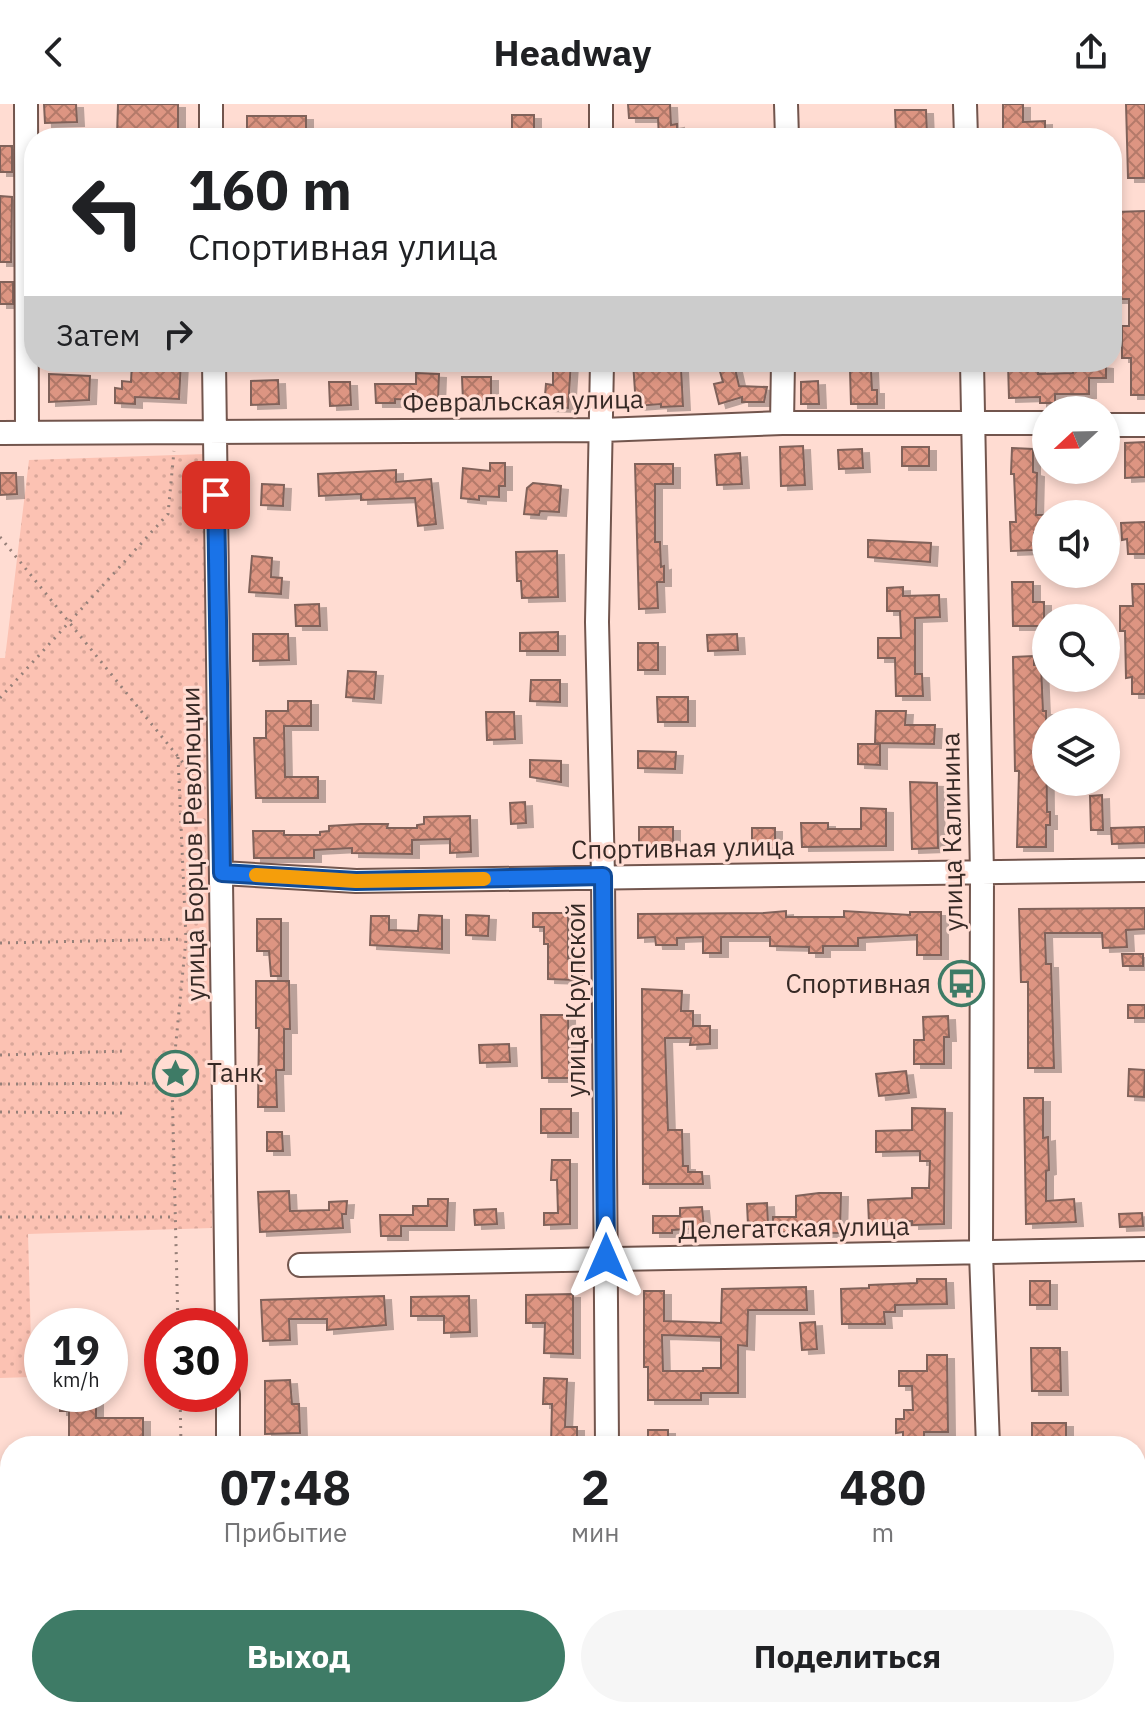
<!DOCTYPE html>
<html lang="ru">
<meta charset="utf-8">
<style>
:root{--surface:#fff;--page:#f6f6f6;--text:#202124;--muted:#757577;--accent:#3e7b66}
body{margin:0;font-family:"IBM Plex Sans",sans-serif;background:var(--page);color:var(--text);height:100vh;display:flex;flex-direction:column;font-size:30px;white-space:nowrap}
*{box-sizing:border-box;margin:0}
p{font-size:26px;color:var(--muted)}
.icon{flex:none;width:44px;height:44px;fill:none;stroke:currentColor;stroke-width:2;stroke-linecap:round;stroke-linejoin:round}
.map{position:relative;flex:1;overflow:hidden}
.side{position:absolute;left:0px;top:1332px;width:1146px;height:282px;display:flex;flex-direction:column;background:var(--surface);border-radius:32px 32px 0 0;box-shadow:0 4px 12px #0003}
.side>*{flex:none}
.hud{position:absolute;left:24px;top:24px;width:1098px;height:244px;border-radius:32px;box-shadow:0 4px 12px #0003;background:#fff;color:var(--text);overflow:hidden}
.needle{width:52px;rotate:248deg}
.tools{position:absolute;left:1032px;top:292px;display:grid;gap:16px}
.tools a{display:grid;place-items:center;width:88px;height:88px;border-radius:50%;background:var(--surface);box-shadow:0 4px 12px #0003;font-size:40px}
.speed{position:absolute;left:24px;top:1204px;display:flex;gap:16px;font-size:40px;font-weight:700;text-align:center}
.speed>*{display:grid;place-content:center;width:104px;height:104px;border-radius:50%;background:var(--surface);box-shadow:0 4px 12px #0003;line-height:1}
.speed small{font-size:20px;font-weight:400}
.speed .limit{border:12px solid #d22;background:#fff;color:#111}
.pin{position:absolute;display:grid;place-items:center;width:68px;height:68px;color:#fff;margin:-34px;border-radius:16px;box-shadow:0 4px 12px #0006}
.me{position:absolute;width:88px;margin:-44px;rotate:0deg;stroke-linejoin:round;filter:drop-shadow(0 0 6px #0008)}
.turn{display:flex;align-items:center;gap:28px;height:168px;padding:0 32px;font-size:36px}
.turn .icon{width:104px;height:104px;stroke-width:2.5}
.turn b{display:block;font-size:56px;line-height:68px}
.then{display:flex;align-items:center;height:76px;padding:0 32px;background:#0003;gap:16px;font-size:30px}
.eta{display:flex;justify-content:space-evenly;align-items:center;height:136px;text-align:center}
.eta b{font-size:48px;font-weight:700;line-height:56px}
.button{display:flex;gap:16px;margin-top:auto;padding:16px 32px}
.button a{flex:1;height:92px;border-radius:48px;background:var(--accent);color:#fff;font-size:32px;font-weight:700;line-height:92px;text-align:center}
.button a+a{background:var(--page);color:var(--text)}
header{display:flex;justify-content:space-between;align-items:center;height:104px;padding:0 32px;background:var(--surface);font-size:36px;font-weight:700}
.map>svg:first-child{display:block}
.park{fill:url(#park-dots)}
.building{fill:url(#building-cross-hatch);stroke:#80625a;stroke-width:2;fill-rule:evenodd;filter:url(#shadow)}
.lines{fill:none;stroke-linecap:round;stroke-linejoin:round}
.minor-casing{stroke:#72554d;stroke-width:26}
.path{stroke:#978079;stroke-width:3;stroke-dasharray:2 6;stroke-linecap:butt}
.minor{stroke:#fff;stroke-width:22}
.route-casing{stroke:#114b97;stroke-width:20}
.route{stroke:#1a73e8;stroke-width:14}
.slow{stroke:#f59e0b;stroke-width:14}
.labels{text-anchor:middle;stroke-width:6;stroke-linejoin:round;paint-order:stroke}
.street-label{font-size:26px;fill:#362925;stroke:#ffdcd2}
.poi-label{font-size:26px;fill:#362925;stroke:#ffdcd2;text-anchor:end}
</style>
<header><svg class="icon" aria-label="back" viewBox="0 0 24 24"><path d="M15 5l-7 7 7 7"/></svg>Headway<svg class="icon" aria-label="share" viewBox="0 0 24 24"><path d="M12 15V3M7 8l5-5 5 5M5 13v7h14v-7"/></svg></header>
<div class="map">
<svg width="1145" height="1613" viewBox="0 0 1145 1613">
<defs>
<pattern id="park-dots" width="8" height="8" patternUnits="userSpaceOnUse" patternTransform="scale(2)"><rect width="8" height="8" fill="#fcc2b3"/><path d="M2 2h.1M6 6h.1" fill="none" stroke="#d9a79a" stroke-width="1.8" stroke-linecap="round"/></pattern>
<pattern id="building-cross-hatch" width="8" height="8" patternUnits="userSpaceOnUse" patternTransform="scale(2)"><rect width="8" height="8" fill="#dd9582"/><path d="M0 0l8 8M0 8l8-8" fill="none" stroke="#b47a6a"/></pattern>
<filter id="shadow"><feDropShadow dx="7" dy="4" stdDeviation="0" flood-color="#0004"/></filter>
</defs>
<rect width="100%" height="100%" fill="#ffdcd2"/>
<!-- park -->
<path class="park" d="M205 350 212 1124 28 1130 32 1273 0 1274V554H5L29 356Z
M251 1604H593L594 1613H251Z
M627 1604H879L878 1613H628Z"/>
<!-- building -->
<path class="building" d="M44 0H76L77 18 45 19Z
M118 0H178V34L117 33Z
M628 0H670L671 21 677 20V34H659L658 14H629Z
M1003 0H1023V18L1045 17V31L1003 32Z
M1126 0H1145V74H1128Z
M895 6H926L927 30H896Z
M512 11H534V33L512 32Z
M247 12H306V32L247 34Z
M0 42H12V68H0Z
M0 92 12 93 11 158H0Z
M1145 107V291H1131V254H1122V222H1129V195H1116L1118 143H1112V112H1116V108Z
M0 178H13V200H0Z
M132 258H181L179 295 135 293V300L115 299V284L122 285V277L131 278Z
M553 258H571L568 304 544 303 546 280 553 281Z
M633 258H660V265L681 264 683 302 661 303V300L636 302Z
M1038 258V270L1073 269V258L1106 261V274H1089V290H1055V299H1040V293L1009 294 1008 259Z
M734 260 739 282 767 283 764 298H742V293L719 300 714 280 723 278 719 264Z
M871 265 872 286H877V300H851L850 266Z
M416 269 439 270 438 297 395 295V299H376L375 280H416Z
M49 270 90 272 89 296 49 298Z
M462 273H491V296L463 297Z
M278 276 279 300 251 301V277Z
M818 277 819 300H801V278Z
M329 278H350L351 301 330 302Z
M1145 338V373L1125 374V339Z
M803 342 805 381 781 382 780 343Z
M902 343H929V362H902Z
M1012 344 1033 345V368L1037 369 1036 411H1044V429H1034V446L1011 447 1010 418H1016L1014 370H1011Z
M862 345 863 364 839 365 838 346Z
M740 349 742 380 717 381 715 351Z
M490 359H505V382H499V393L479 392V396L461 394 463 364 490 367Z
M635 360H673V380H655V438H660L661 463 664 462V478H657L658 504 639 505Z
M396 366V378L431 375 436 420 418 422 415 394 361 396V390L319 392 318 370Z
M0 369H16L17 390 0 391Z
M533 379 561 382 559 408 540 407 539 411 524 410 527 384Z
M262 380 284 381 283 402 261 401Z
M1145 418V450H1128L1127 435 1122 436 1121 419Z
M868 436 931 439 930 458 868 453Z
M557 447 558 493 522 494 521 477H517L516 448Z
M252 452 272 454 271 473 282 474 281 490 249 488Z
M1012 478H1033V498H1044V522H1013Z
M1132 480H1145V590H1132V573L1126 574 1125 527H1120V502H1133Z
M903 483V492L939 491 940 513 915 514V570H922L923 592H896L895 554H878V534H901L900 507H887V484Z
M319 500 320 522H296L295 501Z
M558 528V547H520V529Z
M253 530H288L289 556 253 557Z
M737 530 738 546 708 547 707 531Z
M638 539H658V566H638Z
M1034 552V561H1041L1043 607H1046L1047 708H1050V721H1046V743H1017L1019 667H1015L1013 553Z
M348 567 376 568 374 595 346 593Z
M531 576H560V598L530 597Z
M657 593H688V618H658Z
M288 597H311V622H284L285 673H318V694H256L254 634H266V607H288Z
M876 607H906L905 621H935L934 640 875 639Z
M486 608H514L515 635 487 636Z
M858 640H880V661L858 660Z
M638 647 676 648 675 665 638 664Z
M530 656 561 657V678L530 673Z
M910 678 937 679 938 744 912 745Z
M1102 691 1103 726H1091L1090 692Z
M525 698 526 719 511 720 510 699Z
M861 704 886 705V742L802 743 801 719H828V725H861Z
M470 712 471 748 450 749V735L412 736V750L352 749V744L314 746V754H254L253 727H284V731H320V728L329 727V722L361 720H388L387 724H417V721L424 720V713Z
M639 723H673V743L639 744Z
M1145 723V739L1112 740 1111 724Z
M752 724H775V744H752Z
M1145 804V825L1126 826 1127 843 1103 844 1102 829H1045L1046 860H1051L1054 964H1028V878H1021L1019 805Z
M786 807V813H844V807L910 811V808H941V851H917V831L858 834V842H823V849H809V843L770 842V833H721V849H703V833L677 834V841H656L655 833 638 834V810L764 809Z
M533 809H568V855H575V876L548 875V840H544V823H533Z
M419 811 442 812V845L370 841 371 812H389V826L418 827Z
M466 811 489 812 488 832 466 831Z
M257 815H281V872H271L269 847H257Z
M1122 850H1143V862H1123Z
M256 877H289L290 925H284V966H276L277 1003H258L259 924H256Z
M642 885 682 887 681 907H693V922H710V940L690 941 691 934H665L668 1026H682L683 1062H688V1068H702L703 1080H643Z
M1128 901H1145V914H1128Z
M541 911H568L569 974H542Z
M948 912 949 933H944V960H914V936H924L923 913Z
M509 940 510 958 480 959 479 941Z
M1129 965 1145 966 1144 993 1128 992Z
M906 967 909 989 879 992 876 970Z
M1024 994H1043V1034L1048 1033 1049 1066 1046 1067V1097L1074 1095 1076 1118 1026 1120Z
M912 1004 945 1005 944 1120 912 1121V1117L869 1119 868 1096 912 1094V1084H929L930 1057H920V1047L876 1048V1027L912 1026Z
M541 1005H571V1029H541Z
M267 1028H282L283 1047H267Z
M552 1056H570V1120L544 1121V1109H558L557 1076H551Z
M289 1087 290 1107 329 1106V1098L347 1097 346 1110H342L343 1124 260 1128 258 1088Z
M819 1089H841L840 1129 773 1128V1113H796V1092Z
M428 1095H448L447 1122H401V1132H381L380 1111H413V1102H428Z
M767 1099 768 1120 748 1121 747 1100Z
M702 1103 704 1124 672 1126V1129H653V1112H680V1104Z
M496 1105 497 1120 475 1121 474 1106Z
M1142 1109 1143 1122 1120 1123 1119 1110Z
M917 1175H946L947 1200 895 1201V1208H884L885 1220H842L841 1185 869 1184V1181L917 1179Z
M1030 1177H1050V1201H1030Z
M806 1183 807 1206H748L747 1242 738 1241V1289H701V1296H648V1263H644V1187H664V1217L721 1219 722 1185ZM662 1231 721 1233V1264H703V1267H663Z
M573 1190V1250L544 1249 545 1219H526V1191Z
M384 1192 386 1221 327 1226V1215H289L290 1236 263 1237 261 1196Z
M469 1192 470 1228 444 1229V1212H411V1193Z
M815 1218 817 1245 802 1246 800 1219Z
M1031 1244H1060L1061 1287H1032Z
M927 1251H947L948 1328H924V1342H903V1328L896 1329V1315H904V1306H913L912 1282H899V1267H927Z
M544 1274 567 1275 565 1323H577V1342L551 1341 552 1300H543Z
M290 1276 292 1300H299L300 1329 265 1330V1277Z
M60 1290H96V1314H143V1342H69V1307H60Z
M1032 1319H1066V1342H1032Z
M648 1326H668V1342H648Z"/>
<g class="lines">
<defs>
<path id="minor" d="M26 0 27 329
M211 0V34
M601 0V34
M786 0 787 34
M965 0 966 34
M214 258 227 1222
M602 258 597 518 603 772 607 1342
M972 258 982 770 981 1149 988 1342
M782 319 783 258
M1106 321H1145
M0 329 602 326 782 319H1046
M222 769 356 777 1145 766
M300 1161 1145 1145
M228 1290V1342
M231 1604V1613
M609 1604V1613
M997 1604 998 1613"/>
</defs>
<!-- minor casing -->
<use href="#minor" class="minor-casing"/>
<!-- path -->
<path class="path" d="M0 433 201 681
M0 594 168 410 174 347
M178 653 186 835 172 979 178 1222
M0 839 184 835
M0 951 124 947
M0 980 172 979
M0 1008 128 1009
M0 1113H175
M180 1290 181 1342"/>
<!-- minor -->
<use href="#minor" class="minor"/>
</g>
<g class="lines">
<defs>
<path id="route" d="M216 391 222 769 356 777 603 772 606 1154"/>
</defs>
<!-- route casing -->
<use href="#route" class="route-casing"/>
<!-- route -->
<use href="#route" class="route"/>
<!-- slow -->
<path class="slow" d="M256 771 356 777 484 775"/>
</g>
<!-- icons -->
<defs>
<symbol id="bus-ring" viewBox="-11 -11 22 22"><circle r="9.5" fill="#ffdcd2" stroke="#3e7b66" stroke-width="1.5"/><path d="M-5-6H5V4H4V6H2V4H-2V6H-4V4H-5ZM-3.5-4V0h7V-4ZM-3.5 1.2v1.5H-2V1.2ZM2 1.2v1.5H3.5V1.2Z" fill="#3e7b66"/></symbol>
<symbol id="sight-ring" viewBox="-11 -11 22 22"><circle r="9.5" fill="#ffdcd2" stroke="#3e7b66" stroke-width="1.5"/><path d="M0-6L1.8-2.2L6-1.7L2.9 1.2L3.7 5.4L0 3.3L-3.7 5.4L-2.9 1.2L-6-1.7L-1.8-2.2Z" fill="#3e7b66"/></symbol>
</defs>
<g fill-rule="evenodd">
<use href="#bus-ring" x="936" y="854" width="51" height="51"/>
<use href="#sight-ring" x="150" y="944" width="51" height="51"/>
</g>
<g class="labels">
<!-- street labels -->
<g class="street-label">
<text transform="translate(523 297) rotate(-1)" y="9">Февральская улица</text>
<text transform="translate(952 728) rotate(-91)" y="9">улица Калинина</text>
<text transform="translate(193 740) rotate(-91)" y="9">улица Борцов Революции</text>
<text transform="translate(683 744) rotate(-1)" y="9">Спортивная улица</text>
<text transform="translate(576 896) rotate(-90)" y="9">улица Крупской</text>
<text transform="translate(794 1124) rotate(-1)" y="9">Делегатская улица</text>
</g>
<!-- poi labels -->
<g class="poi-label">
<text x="931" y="889">Спортивная</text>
<text x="207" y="978" text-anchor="start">Танк</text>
</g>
</g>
</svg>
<div class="tools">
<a><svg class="needle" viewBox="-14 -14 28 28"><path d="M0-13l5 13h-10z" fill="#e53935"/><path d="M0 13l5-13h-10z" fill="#757577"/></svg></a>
<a><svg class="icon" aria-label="sound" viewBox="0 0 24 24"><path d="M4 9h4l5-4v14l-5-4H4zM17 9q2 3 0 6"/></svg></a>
<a><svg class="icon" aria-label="search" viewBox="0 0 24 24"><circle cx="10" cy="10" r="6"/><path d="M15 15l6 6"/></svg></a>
<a><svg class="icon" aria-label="layers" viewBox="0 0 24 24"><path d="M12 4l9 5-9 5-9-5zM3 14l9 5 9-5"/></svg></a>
</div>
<div class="speed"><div>19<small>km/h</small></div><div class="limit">30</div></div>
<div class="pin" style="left:216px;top:391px;background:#d93025"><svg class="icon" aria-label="arrive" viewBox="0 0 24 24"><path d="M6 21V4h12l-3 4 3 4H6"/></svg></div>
<svg class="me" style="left:606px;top:1154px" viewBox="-20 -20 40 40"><path d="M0-17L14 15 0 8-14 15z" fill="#1a73e8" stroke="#fff" stroke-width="4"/></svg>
<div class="hud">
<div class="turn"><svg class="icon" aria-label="left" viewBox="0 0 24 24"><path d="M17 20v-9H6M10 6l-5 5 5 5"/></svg><div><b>160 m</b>Спортивная улица</div></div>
<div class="then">Затем<svg class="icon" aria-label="right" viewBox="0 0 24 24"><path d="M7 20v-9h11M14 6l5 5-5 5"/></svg></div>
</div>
<section class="side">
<div class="eta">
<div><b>07:48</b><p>Прибытие</p></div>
<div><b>2</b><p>мин</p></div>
<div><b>480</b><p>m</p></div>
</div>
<div class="button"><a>Выход</a><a>Поделиться</a></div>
</section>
</div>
